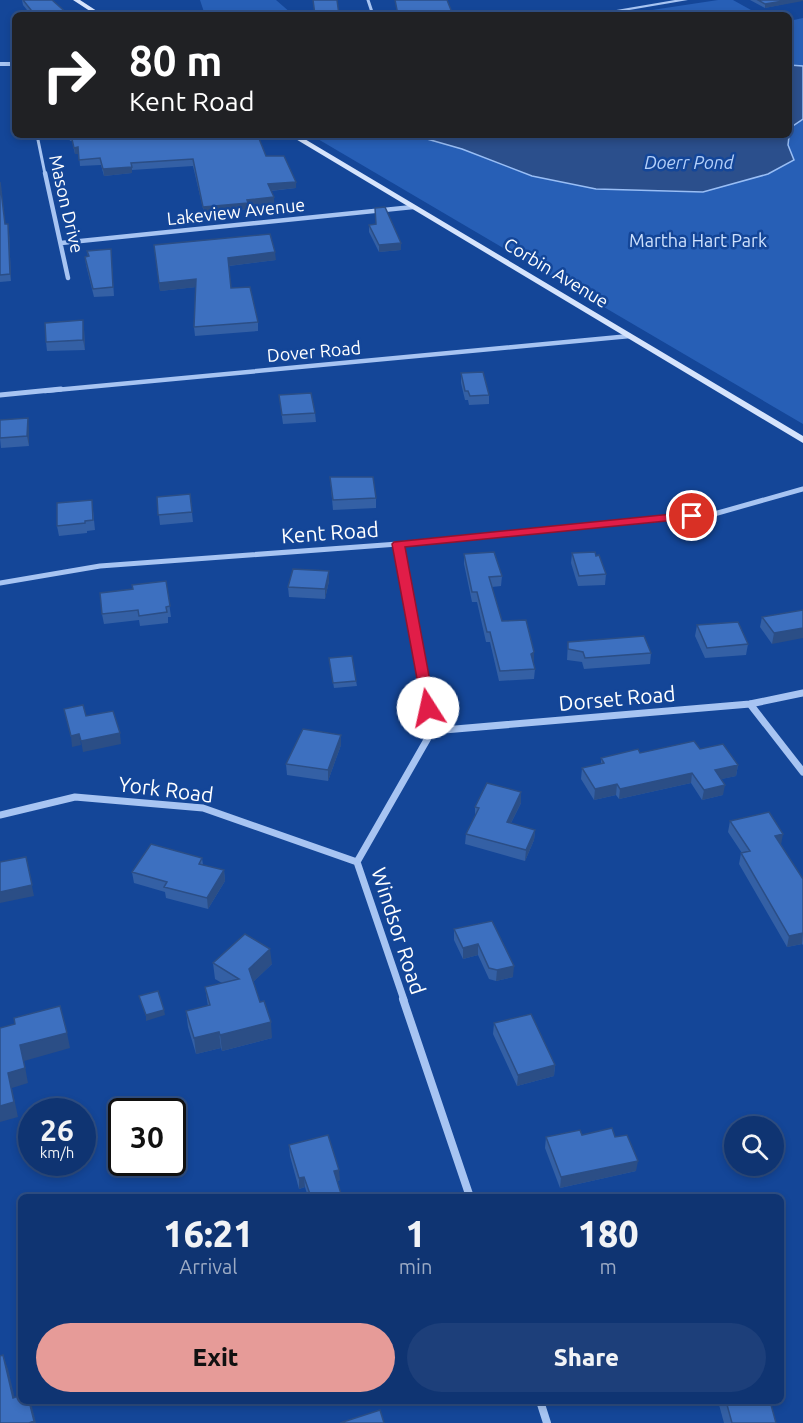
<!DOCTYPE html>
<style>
:root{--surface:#0f3472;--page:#1d3f7a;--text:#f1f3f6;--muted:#9baac4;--line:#2f4f84;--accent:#e69b98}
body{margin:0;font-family:Ubuntu,sans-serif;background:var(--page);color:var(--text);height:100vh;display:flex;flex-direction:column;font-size:22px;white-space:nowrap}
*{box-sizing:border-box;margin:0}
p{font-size:20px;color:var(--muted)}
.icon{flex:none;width:33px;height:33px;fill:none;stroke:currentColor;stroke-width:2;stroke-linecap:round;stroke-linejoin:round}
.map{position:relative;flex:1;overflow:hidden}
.details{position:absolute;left:18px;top:1194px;width:766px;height:210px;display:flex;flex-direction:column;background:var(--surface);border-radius:9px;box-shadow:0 3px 9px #0003,0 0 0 2px var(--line)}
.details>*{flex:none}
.banner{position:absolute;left:12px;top:12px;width:780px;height:126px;border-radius:9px;box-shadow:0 3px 9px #0003,0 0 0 2px var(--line);background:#202124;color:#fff;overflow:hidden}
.tools{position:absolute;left:724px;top:1116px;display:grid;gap:12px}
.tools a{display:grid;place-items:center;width:60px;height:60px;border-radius:50%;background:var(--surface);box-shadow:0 3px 9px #0003,0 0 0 2px var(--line);font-size:30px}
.speed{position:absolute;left:18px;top:1098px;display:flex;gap:12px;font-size:30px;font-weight:700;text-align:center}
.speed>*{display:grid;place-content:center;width:78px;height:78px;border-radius:50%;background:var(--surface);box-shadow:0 3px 9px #0003,0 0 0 2px var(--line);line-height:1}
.speed small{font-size:15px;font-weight:400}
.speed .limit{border:3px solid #111;border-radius:9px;background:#fff;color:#111}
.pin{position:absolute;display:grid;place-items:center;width:51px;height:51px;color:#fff;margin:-26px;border:3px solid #fff;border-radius:50%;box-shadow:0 2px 6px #0007}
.me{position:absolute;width:66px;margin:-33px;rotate:350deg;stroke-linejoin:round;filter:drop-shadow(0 0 4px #0008)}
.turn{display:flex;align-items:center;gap:21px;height:126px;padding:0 18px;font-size:27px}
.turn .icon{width:78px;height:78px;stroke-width:2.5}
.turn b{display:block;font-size:42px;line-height:51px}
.eta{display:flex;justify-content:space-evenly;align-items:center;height:102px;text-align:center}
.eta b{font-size:36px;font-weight:800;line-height:42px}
.primary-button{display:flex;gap:12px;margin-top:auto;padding:12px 18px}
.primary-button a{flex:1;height:69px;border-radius:36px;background:var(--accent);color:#111;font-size:24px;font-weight:800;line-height:69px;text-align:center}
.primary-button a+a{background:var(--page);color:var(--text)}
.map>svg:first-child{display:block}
.green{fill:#275fb6}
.water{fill:#2b4f8c;stroke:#99bef5;stroke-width:1.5}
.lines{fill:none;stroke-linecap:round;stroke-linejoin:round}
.minor-far4{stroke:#a7c4f2;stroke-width:3}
.minor-far3{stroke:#a7c4f2;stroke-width:4.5}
.minor-far2{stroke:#a7c4f2;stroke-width:5}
.minor-far1{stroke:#a7c4f2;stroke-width:7}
.minor{stroke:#a7c4f2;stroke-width:8}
.tertiary{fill:#a7c4f2;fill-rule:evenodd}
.secondary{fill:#d6e4fc;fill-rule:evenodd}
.wall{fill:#3460a5}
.shaded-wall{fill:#2b4e86}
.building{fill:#3d70c0;stroke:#2b4e86;stroke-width:1.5}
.route{fill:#e11d48;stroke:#92132f;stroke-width:1.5}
.labels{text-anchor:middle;stroke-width:5;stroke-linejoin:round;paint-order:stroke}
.far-water-label{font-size:18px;font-style:italic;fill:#b3cff9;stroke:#144698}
.far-street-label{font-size:18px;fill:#fff;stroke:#144698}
.far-park-label{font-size:18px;fill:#cee1fd;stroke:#144698}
.street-label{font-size:21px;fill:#fff;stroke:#144698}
</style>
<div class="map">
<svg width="803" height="1423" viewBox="0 0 803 1423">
<rect width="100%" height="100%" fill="#144698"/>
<!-- green -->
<path class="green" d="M200 0H276L291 13 205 15Z
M718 0H733L760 15H619Z
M803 18V424L311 135H789V21Z"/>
<!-- water -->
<path class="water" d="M789 65 803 66V119L790 128 788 145 794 160 768 174 703 192 596 189 532 176 462 149 413 135H789Z"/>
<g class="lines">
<!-- minor-far4 -->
<path class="minor-far4" d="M368 0 373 15
M37 135 45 174"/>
<!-- minor-far3 -->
<path class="minor-far3" d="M45 173 68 278
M61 243 413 207
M45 391 630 336"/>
<!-- minor-far2 -->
<path class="minor-far2" d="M0 395 61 389
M398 544 419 662
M0 583 100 566 398 544 714 514 803 489"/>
<!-- minor-far1 -->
<path class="minor-far1" d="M750 704 803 772
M432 731 750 704 803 693
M0 815 75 797 203 808 357 862
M404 1000 357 862 432 731 419 660"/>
<!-- minor -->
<path class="minor" d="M403 999 470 1197
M540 1401 547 1423"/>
<!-- tertiary -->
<path class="tertiary" d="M675 0H688L600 15H587Z
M0 62H15V66H0Z"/>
<!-- secondary -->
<path class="secondary" d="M73 0H80L103 15H96Z
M289 135H298L803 436V443Z"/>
</g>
<!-- wall -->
<path class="wall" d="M22 0H52L69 15H31L23 5Z
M750 0H803L765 8Z
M68 135H248L266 156 296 182V188L271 191 274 204 249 207V209L204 213 193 166 132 170V173L104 176 101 165 80 166 79 154H75L72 141H70Z
M0 182 5 224H8L9 231 11 281 0 282Z
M375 208 401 250 379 252 369 232V225L376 224Z
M154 245 276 260 229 266 231 288 258 322V331L195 336 194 327 196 287 160 291Z
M111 249 114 296 94 297 86 265 85 257 88 256 87 251Z
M84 329 85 350 47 351 46 342Z
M461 373 489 395V404L469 405 468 400H465L461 383Z
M279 395 315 413 316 422 283 424Z
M29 428V446L1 448 0 438Z
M330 477 376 498V508L333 510Z
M190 494 193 522 160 525 157 497Z
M93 510 95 530 87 531V533L59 536 57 526Z
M572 553 596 556 606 574 605 585 578 586 571 563Z
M464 554 502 576 501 586 492 587 502 621 534 663H533L535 669 534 679 499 681 490 642H486L477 602H472L464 564Z
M329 571V581L325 599 289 597 288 587Z
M166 581 171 617H168V623L140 626 139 620 104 624 102 614 133 589Z
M803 610 772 644 760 627 762 617Z
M697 625 748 644 746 655 705 658 695 636Z
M568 642 651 653 650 664 584 669 582 662 567 660Z
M329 658 356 681 357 686 334 688Z
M341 745 328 781 287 775 286 764Z
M700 749 738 765 736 776 721 779 723 795 702 800 691 783 619 799 616 795 594 800 581 779 582 768 601 764V758L640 753Z
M521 792V803L511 823 535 830 534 840 525 861 465 844 466 834 475 816V807Z
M730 821 781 845 803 879V945L802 944 787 947 739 864 741 853H742L728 832Z
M202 858 203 865 224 870 225 881 208 909 166 898 165 892 134 883 132 872Z
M492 921 513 977 496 981 489 979 478 955 463 959 454 940V929Z
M213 963 272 964 253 982 272 1038 222 1051 221 1048 196 1054 188 1027 186 1011 208 1006 205 987 222 983 215 979Z
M494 1023 555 1065 554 1076 517 1086 493 1034Z
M582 1135 615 1137 636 1171 560 1188 545 1148 546 1137Z
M289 1145 340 1180 337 1181 342 1197H308L305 1187 299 1189 290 1156Z
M718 1401H770L776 1423H724Z"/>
<!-- shaded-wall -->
<path class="shaded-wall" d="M789 0H803V1L765 8V4Z
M78 147 79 154H75L74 148Z
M132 167V173L104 176 103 169Z
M296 182V188L268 191V184Z
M274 197V204L249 207V209L204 213 203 207 247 200Z
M8 224 9 231 11 281 10 274Z
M401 243V250L379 252V245Z
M275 252 276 260 228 266V258Z
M196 279 197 287 160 291 159 283Z
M83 320 84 329 85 350 83 340Z
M28 418 29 428V446L27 436Z
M329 571V581L325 599V589Z
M803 628V638L772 644 774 633Z
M534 652V663L530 664 531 654Z
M120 733 121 744 83 752 81 741Z
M79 734 81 745 72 747 71 736Z
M341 735V745L328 781V770Z
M738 765 736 776 713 781 715 770Z
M692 773 691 783 619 799 620 789Z
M617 784 616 795 594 800 595 789Z
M725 785 723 795 702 800 704 790Z
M521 792V803L506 833 507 822Z
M535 830 534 840 525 861 526 850Z
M783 834 781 845 772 847 775 836Z
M26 857 34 896 0 903V892Z
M224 870 225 881 208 909 207 898Z
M803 933 802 944 787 947 789 936Z
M478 944V955L463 959V948Z
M270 949 272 964 250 985 249 969Z
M514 966 513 977 496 981 497 970Z
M164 1010 165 1015 146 1021V1015Z
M271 1022 272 1038 222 1051 220 1035Z
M219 1032 221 1048 196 1054 194 1038Z
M67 1033 70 1048 24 1061 28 1083 12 1088 18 1117 0 1122V1106L8 1073 20 1045Z
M555 1065 554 1076 517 1086 518 1075Z
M638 1161 636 1171 560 1188 561 1177Z
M339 1170 340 1180 334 1182V1171Z
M304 1177 305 1187 299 1189V1178Z
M3 1355 8 1369 18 1412 13 1398Z
M29 1401 32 1407 36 1423H29Z"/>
<!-- building -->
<path class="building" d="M23 0H52L69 15H35Z
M313 0H337L339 15H315Z
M395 0H447L453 15H398Z
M758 0H789L765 4Z
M71 135H248L258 136 266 156H284L296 182 268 184 274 197 247 200 248 203 203 207 193 159 131 163 132 167 103 169 100 158 79 160 78 147 74 148Z
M0 182 5 224H8L10 274 0 275Z
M385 207 401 243 379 245 369 225 376 224 375 208Z
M270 234 275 252 228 258 231 288 250 287 258 322 194 327 196 279 159 283 154 245Z
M111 249 113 287 93 289 85 257 89 256 87 251Z
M83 320V340L46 342 45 323Z
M483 372 489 395 470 396 468 391H465L461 373Z
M311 393 315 413 282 415 279 395Z
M28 418 27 436 0 438V420Z
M330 477H373L376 498 333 500Z
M190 494 192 512 158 515 157 497Z
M92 500 93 520 85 521V523L57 526V503Z
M494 552 502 576 489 577 502 621 526 620 534 652 531 654 535 669 500 671 490 632H487L477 592H472L464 554Z
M595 552 596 556 599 555 606 574 579 576 572 553Z
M293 569 329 571 325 589 288 587Z
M166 581 170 606 166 607 167 612 139 616 138 610 102 614 100 593 133 589 132 585Z
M803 610V628L774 633 762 617Z
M738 622 748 644 707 648 697 625Z
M644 636 651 653 585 658 583 652 568 649V642Z
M352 656 356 681 333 683 329 658Z
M83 705 86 716 113 711 120 733 81 741 79 734 71 736 64 709Z
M303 729 341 735 328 770 286 764Z
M694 741 700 749 723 744 738 765 715 770 725 785 704 790 692 773 620 789 617 784 595 789 582 768 604 763 601 758 638 749 640 753Z
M487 783 521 792 507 822 535 830 526 850 466 834 479 808 475 807Z
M769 812 783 834 775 836 803 879V933L789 936 741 853 750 851 730 821Z
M151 844 202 858 199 864 224 870 207 898 164 887 167 882 132 872Z
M26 857 32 885 0 892V862Z
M492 921 514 966 497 970 489 968 478 944 463 948 454 929Z
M245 934 270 949 249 969 260 1002 264 1001 271 1022 220 1035 219 1032 194 1038 186 1011 210 1005 205 987 239 979 213 963Z
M158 991 164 1010 146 1015 139 996Z
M60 1006 67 1033 20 1045 25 1068 8 1073 14 1102 0 1106V1028L15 1024 14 1018Z
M531 1014 555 1065 518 1075 494 1023Z
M612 1128 615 1137 627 1135 638 1161 561 1177 546 1137 580 1130 582 1135Z
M328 1135 339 1170 334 1171 342 1197H311L304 1177 299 1178 289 1145Z
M3 1355 13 1398 21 1395V1401H29L34 1421 29 1423H0V1356Z
M726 1401H770L776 1423H732Z
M380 1410 384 1423H340Z"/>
<!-- route -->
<path class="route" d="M692 512 698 516 696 518 405 547 435 708 428 712 423 711 392 544 394 542Z"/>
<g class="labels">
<!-- far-water labels -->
<g class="far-water-label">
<text x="689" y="169">Doerr Pond</text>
</g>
<!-- far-street labels -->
<g class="far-street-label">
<text transform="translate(66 204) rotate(77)" y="6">Mason Drive</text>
<text transform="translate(236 212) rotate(-6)" y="6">Lakeview Avenue</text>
<text transform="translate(556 273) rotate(31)" y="6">Corbin Avenue</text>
<text transform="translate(314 352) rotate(-5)" y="6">Dover Road</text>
</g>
<!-- far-park labels -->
<g class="far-park-label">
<text x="698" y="247">Martha Hart Park</text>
</g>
<!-- street labels -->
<g class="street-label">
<text transform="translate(330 533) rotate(-4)" y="7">Kent Road</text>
<text transform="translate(617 699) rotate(-5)" y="7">Dorset Road</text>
<text transform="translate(166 790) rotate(7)" y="7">York Road</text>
<text transform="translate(398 931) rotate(72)" y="7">Windsor Road</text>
</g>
</g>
</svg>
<div class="tools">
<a><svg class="icon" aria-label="search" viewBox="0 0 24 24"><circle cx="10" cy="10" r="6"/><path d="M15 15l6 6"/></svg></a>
</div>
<div class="speed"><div>26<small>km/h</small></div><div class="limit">30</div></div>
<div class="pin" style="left:692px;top:516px;background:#d93025"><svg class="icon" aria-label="arrive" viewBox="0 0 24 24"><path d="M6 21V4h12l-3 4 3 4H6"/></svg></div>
<svg class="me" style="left:428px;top:708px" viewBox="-20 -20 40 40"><circle r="19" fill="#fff"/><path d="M0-13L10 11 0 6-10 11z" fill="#e11d48"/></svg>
<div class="banner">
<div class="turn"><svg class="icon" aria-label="right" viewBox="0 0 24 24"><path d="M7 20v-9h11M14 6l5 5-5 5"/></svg><div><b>80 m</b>Kent Road</div></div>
</div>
<section class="details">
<div class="eta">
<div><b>16:21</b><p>Arrival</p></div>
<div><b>1</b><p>min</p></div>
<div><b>180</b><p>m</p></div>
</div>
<div class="primary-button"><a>Exit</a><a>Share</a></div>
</section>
</div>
